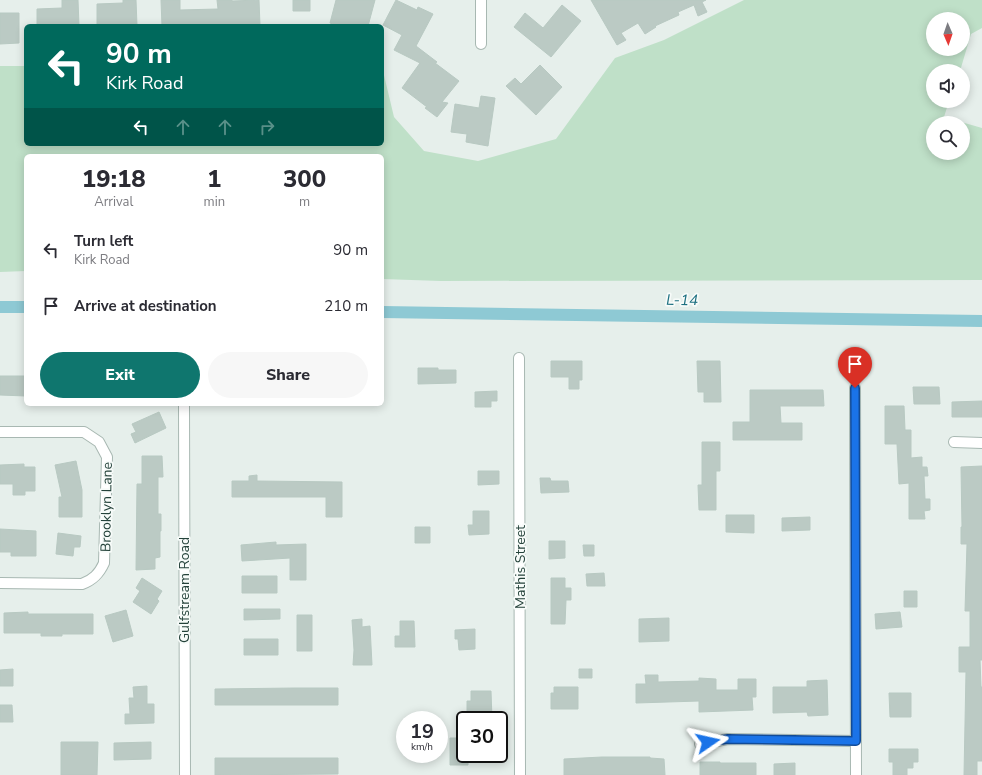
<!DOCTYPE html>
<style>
:root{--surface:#fff;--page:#f7f7f7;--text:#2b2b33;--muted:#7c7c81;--accent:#0f766e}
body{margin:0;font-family:"Nunito Sans",sans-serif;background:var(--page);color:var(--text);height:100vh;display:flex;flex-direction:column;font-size:15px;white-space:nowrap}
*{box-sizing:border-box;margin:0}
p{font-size:13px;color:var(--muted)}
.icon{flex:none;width:22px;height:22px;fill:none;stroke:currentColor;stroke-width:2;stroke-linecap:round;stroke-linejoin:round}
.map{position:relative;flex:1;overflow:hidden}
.panel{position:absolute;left:24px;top:154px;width:360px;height:252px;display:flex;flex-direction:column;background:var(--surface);border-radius:6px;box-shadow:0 2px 10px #0003}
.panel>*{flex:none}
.guide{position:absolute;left:24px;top:24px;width:360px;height:122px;border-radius:6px;box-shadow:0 2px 10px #0003;background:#00695c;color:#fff;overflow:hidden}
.needle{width:26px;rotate:178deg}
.controls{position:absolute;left:926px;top:12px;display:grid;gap:8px}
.controls a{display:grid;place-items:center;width:44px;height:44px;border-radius:50%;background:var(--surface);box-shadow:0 2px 10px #0003;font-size:20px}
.speed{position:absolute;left:396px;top:711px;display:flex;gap:8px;font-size:20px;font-weight:700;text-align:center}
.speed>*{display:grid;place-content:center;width:52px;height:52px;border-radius:50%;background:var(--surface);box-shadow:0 2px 10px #0003;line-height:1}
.speed small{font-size:10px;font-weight:400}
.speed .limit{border:2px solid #111;border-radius:6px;background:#fff;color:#111}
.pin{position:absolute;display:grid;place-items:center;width:34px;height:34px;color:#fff;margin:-41px -17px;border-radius:50% 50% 50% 0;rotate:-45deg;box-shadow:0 0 4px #0007}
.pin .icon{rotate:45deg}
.me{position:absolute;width:44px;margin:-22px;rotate:79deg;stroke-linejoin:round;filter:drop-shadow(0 0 3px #0008)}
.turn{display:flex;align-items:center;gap:14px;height:84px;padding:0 16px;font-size:18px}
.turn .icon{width:52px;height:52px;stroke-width:2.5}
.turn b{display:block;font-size:28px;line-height:34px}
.lanes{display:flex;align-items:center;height:38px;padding:0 16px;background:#0003;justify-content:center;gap:20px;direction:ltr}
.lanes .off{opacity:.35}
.eta{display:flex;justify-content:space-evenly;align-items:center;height:68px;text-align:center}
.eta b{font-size:24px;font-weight:800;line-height:28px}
.primary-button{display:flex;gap:8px;margin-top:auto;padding:8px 16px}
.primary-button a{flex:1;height:46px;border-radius:24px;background:var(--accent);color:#fff;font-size:16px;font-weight:800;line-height:46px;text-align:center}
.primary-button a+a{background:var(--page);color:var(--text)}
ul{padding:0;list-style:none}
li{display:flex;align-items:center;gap:12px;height:56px;padding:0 16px}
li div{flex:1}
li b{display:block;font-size:15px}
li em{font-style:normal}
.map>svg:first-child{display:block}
.green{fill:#bfe0c8;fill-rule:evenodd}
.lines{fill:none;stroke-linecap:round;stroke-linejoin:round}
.canal{stroke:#8ec9d4;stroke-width:12}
.building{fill:#bbcac4;stroke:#b8c9c2}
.street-casing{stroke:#a8b8b2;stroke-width:12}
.street{stroke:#fff;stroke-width:10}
.route-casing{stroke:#114b97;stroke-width:10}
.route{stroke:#1a73e8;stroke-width:7}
.labels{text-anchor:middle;stroke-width:3.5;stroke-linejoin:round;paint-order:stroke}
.street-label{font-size:14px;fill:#24423a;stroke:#f7fbf9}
.water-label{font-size:15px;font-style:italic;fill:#1c6f80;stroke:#f7fbf9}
</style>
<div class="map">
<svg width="982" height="775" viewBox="0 0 982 775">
<rect width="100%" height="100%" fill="#e6efeb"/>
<!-- green -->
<path class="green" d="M744 0H982V28L971 34 960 71H933V101H949L944 117 982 128V280L441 281 382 279V156H26V271L0 272V66H26V144H382V71H383L394 117 424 151 478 161 556 139 615 58 664 40ZM933 19H963V49H933ZM933 123H963V153H933Z"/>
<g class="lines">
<!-- canal -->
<path class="canal" d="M0 307H26
M382 312 982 321"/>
</g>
<!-- building -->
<path class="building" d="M62 0H78L79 26H37V9L62 8Z
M123 0H136L137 26H97V4L123 3Z
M161 0H180V10L218 9 217 0H232V1L259 0 260 26H162Z
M293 0H310V11H293Z
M336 0H375L368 26H339L330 23Z
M396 0 417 10 418 7 433 14 416 46 437 62 435 63 459 81 442 102 448 103 437 117 425 108 427 107 402 88 420 63 394 50 402 35 383 25Z
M591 0H706L702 2 707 12 698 16 694 5 678 12 679 15 655 26 656 27 645 34 638 23 621 33 626 40 617 45Z
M562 5 581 21 551 57 514 27 525 13 543 28Z
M0 13H19V43L0 44Z
M540 65 562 87 536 115 506 86 515 78 521 84Z
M481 96 495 98 488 146 466 142 467 134 451 132 455 104 479 108Z
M551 361H582V380H579V389H569V377H551Z
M697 361H720L721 402H704V392H698Z
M418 368H438V370H456V383L418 384Z
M0 376H26V396L0 395Z
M913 387H939L940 404H914Z
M750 390H823L824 406H780L781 423H802V440H733V422H750Z
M497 391V401H491V407H475V392Z
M982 401V417H952V402Z
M885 406H904L905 430H911V458L922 457V467H927L928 476H924L925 499H930V510L924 511 925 519H909V483L899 484 897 444H885Z
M159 412 166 428 135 443 131 434 136 432 132 424Z
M702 442H720V471H716V510H699L698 485H702Z
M142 456H162L163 477H158V514H161V531H160V557L155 558V569L136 570 137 484H142Z
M76 461 82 490V517H59V497H62L55 465Z
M24 464V467H35V491H25V495H13V484H0V465Z
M982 466V660H980L981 687H982V761H977V775H964L966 672H959V647H970V611H965L967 544H961V527H962L961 467Z
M478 471H499V484L478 485Z
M257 475V481L342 482V517H326V497H232V481H249V476Z
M540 478H550L551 481H568L569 492 541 493Z
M473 511H489V534L469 535 468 525H473Z
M726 515H754V533L726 532Z
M810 517V530L782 531V518Z
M415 527H430V543H415Z
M0 529 36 531V556H11V552H0Z
M58 533 81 536 80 547H74L73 556 56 554Z
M549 541H565V558L549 559Z
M276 542V545L306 544V580H290V558L242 561 241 545Z
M583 545H594V556H584Z
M604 573 605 586H587L586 574Z
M242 576H277V593H242Z
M142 578 162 591 157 599 159 601 151 614 133 602 140 591 136 588Z
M551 578H565V588H571V600H566L565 624H551Z
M904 591H917V607H904Z
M244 609H280V619L244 620Z
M126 610 133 636 113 642 105 616Z
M28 612V614H93V634H62V636H41V633H4V613Z
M900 612 902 627 876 629 875 614Z
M297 615H312V651H297Z
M669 618V641L639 642V619Z
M362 619V627L370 626 372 665H353L354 650 352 620Z
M400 621H414L415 647H395V636H400Z
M475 629V649L459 650 458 639H455V630Z
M244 639H278V655H244Z
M13 669V686H0V670Z
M579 669H592V678H579Z
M645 675H658V682L699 681V678L716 679V690H738V679H756V697H752L753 710 699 712V701L636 703V684H646Z
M827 680 828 715 808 716 807 712 773 713V687H807V681Z
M147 686V704H154V723L125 724V714H130L129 698H134L133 687Z
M554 687H578V709H551V693H554Z
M295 688H338V705H215V689Z
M471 691H491L492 720H467V701H471Z
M889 693H911V717H890Z
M0 705H12L13 722H0Z
M450 738H465V754H468V765H450Z
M61 742H98L97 775H61Z
M151 742V759L114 760V743Z
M889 749H918V762H913V768H907V775H893V762H889Z
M602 757H650V758L664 759 665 775H564V759Z
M215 758H338V774L215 775Z
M700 762H720V763H756V775H700Z
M795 763V775H774V764Z"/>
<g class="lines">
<defs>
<path id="street" d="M481 0V44
M519 358 520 775
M855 388 856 775
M184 404 185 775
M0 432H84L99 442 107 457 104 563C99 574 93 580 82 584L0 583
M954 442 982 443
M700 744 728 739 856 741"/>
</defs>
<!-- street casing -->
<use href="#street" class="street-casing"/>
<!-- street -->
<use href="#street" class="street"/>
</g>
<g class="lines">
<defs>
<path id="route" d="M708 742 728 739 856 741 855 388"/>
</defs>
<!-- route casing -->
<use href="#route" class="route-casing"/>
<!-- route -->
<use href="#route" class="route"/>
</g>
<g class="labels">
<!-- street labels -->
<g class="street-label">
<text transform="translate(106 507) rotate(-89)" y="5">Brooklyn Lane</text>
<text transform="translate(520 567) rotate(-90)" y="5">Mathis Street</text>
<text transform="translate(184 590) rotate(-90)" y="5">Gulfstream Road</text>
</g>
<!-- water labels -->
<g class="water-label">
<text transform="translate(682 300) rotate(1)" y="5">L-14</text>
</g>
</g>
</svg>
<div class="controls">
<a><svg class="needle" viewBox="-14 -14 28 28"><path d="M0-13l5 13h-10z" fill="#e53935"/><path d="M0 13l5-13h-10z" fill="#7c7c81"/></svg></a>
<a><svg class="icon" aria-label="sound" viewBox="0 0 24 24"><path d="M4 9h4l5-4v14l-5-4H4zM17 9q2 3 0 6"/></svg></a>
<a><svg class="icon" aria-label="search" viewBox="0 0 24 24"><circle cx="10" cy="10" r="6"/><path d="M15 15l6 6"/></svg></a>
</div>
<div class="speed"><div>19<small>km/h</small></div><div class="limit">30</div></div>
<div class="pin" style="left:855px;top:388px;background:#d93025"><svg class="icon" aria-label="arrive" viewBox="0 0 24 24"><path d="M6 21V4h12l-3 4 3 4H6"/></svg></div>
<svg class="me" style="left:708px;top:742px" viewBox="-20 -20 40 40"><path d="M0-17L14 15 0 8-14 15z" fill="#1a73e8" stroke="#fff" stroke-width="4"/></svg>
<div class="guide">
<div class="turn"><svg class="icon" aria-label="left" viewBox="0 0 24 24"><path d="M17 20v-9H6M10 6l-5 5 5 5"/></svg><div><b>90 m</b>Kirk Road</div></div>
<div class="lanes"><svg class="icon" aria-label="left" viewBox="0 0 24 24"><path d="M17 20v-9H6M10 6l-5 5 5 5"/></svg><svg class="icon off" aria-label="ahead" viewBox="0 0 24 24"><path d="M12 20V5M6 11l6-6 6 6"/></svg><svg class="icon off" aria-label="ahead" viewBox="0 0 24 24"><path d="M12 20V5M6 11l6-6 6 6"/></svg><svg class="icon off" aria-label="right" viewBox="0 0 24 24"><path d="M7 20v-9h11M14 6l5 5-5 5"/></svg></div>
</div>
<section class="panel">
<div class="eta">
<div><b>19:18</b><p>Arrival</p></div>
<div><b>1</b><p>min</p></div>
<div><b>300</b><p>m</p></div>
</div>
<ul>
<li><svg class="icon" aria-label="left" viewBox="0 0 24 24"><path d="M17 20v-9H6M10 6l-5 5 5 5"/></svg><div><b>Turn left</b><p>Kirk Road</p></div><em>90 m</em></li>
<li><svg class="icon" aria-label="arrive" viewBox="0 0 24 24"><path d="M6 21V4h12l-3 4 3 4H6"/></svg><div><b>Arrive at destination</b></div><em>210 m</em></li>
</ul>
<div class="primary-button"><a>Exit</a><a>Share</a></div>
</section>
</div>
